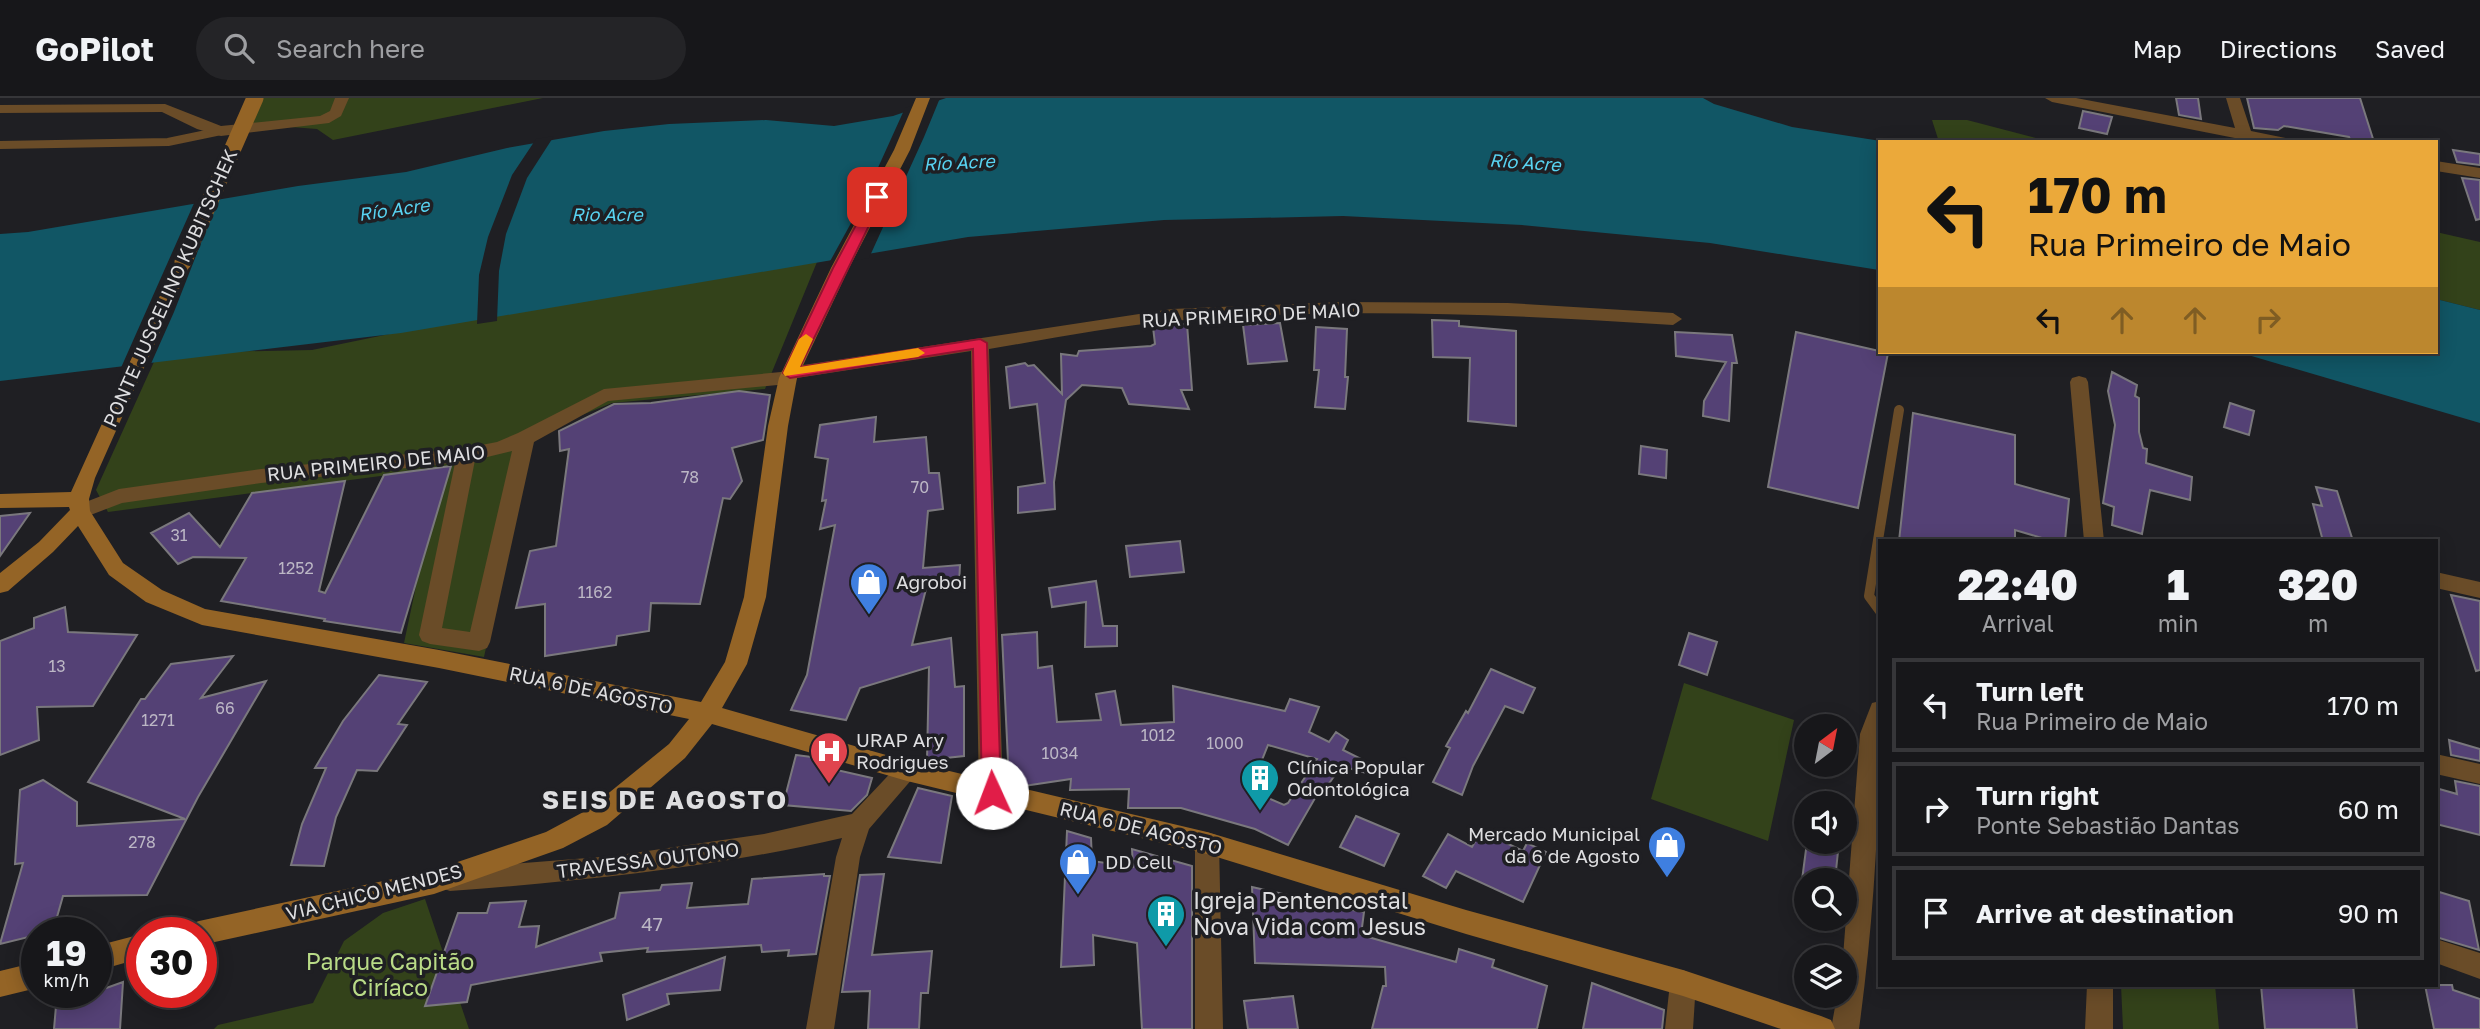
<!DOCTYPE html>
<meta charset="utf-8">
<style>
:root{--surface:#17171a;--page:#242427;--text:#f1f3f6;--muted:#9e9fa2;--line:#363639}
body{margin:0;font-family:"Golos Text",sans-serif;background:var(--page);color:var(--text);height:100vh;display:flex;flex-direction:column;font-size:26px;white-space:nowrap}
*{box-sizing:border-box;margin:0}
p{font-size:23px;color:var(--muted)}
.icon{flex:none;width:38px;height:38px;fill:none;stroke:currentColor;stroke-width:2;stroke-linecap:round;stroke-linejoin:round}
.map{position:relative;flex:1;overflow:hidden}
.panel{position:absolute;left:1878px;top:441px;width:560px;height:448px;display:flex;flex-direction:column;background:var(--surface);border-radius:0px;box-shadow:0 4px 18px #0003,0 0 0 2px var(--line)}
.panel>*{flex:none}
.hud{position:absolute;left:1878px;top:42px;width:560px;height:214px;border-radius:0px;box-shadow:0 4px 18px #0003,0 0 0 2px var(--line);background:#eba93a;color:#111;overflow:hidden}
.needle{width:46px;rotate:32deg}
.buttons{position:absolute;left:1794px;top:616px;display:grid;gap:14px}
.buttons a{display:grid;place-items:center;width:63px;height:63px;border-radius:50%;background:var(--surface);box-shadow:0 4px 18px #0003,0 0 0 2px var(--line);font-size:35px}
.speed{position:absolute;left:21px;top:819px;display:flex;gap:14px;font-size:35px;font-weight:700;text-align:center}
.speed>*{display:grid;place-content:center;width:91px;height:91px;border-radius:50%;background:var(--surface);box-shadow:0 4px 18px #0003,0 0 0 2px var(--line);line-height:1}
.speed small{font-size:18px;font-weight:400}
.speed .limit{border:10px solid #d22;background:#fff;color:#111}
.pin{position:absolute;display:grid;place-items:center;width:60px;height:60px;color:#fff;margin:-30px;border-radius:14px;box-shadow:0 4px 10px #0006}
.me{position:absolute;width:77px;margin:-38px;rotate:358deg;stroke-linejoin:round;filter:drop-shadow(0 0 5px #0008)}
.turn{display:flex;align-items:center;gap:24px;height:147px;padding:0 35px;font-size:32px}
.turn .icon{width:91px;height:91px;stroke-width:2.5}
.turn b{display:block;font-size:49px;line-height:60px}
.lanes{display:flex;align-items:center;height:66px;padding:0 35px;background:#0003;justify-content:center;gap:35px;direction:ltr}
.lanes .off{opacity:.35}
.eta{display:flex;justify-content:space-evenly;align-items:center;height:119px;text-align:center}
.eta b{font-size:42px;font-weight:800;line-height:49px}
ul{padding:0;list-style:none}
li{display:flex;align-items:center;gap:21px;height:94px;margin:0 14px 10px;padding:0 21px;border:4px solid var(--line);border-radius:0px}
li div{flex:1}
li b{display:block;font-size:26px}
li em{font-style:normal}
header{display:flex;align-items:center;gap:42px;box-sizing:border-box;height:98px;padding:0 35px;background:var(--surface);border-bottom:2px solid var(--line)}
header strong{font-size:33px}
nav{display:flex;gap:38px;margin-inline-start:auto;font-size:24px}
.search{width:490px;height:63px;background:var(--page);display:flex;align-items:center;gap:18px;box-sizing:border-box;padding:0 24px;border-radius:38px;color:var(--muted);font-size:26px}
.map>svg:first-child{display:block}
.green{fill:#33421a}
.water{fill:#115665}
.pier{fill:#1f1f23}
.building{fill:#544175;stroke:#7a787d;stroke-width:2;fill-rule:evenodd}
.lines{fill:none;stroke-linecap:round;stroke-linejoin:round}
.lane-far1{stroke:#6a4c28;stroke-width:8}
.lane{stroke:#6a4c28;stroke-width:10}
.street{fill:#6a4c28;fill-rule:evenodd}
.secondary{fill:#946426;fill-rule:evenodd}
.secondary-bridge{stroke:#946426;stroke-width:17}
.route{fill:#e11d48;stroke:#92132f;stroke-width:2}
.slow{fill:#f59e0b}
.labels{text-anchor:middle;stroke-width:7;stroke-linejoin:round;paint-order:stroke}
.number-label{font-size:16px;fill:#bcb7c5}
.far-water-label{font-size:18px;font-style:italic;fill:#58d3f1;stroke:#1f1f23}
.street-label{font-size:19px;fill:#dedee0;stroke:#1f1f23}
.poi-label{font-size:19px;fill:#dedee0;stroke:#1f1f23;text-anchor:start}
.near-number-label{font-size:19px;fill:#bcb7c5}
.near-poi-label{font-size:23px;fill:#dedee0;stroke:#1f1f23;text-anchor:start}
.near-park-label{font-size:23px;fill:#b9db87;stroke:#1f1f23}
.district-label{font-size:26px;font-weight:bold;letter-spacing:2px;fill:#dedee0;stroke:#1f1f23}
</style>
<header>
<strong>GoPilot</strong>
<div class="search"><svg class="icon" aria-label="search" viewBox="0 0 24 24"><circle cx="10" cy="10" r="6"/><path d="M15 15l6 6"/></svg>Search here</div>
<nav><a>Map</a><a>Directions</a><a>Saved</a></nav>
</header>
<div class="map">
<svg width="2480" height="931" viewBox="0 0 2480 931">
<rect width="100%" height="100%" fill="#1f1f23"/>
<!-- green -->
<path class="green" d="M263 0H543L333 42 317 31 252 26Z
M1932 22H1967L2051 44H1939Z
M2436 134 2480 144V212L2436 201Z
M817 164 765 291 612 305 532 337 484 559 404 545 441 370 108 414 96 392 158 255 312 252 457 222Z
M1684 585 1794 622 1768 743 1651 701Z
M425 801 469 931H214L218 927 313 905 344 843 383 815Z
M2121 887H2215L2219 931H2123Z"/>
<!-- water -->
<path class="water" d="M946 0H1703L1714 6 1792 29 1887 44H1880L1879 172 1710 145 1522 127 1343 118 1164 122 968 139 401 235 0 283V136L28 134 298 88 406 74 507 50 604 33 669 26 766 22 834 28 893 18Z
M2436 201 2480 212V325L2238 254H2436Z"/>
<!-- pier -->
<path class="pier" d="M935 0H940L924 39 869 160 828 167 862 105 905 10Z
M554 38 527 80 506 136 499 173 497 223 477 226 479 177 488 139 512 77 536 41Z
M219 99 174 214 150 268 120 272 195 103Z"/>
<!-- building -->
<path class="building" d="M2176 0H2198L2201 21 2179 17Z
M2247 0H2360L2374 44H2351L2349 39 2284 28 2278 32 2254 30Z
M2083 13 2112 19 2107 36 2079 30Z
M2453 52 2480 56V67L2457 64Z
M2462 80 2480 82V121L2476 122Z
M1432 222 1459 223V228L1516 233V328L1468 323 1470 260 1433 259Z
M1280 225 1287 263 1248 266 1243 227Z
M1187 226 1192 292H1181L1189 311 1129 306 1122 290 1082 287 1066 302 1054 384 1055 411 1018 415V389L1045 385 1037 306 1010 310 1006 269 1025 265 1028 268 1034 267 1062 296 1061 256 1077 258 1079 253 1151 248 1155 246 1153 229Z
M1316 229 1347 231 1345 279H1348L1345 311 1315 309 1319 272H1314Z
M1675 234 1732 237 1737 265H1732L1729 323 1703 318 1704 303 1726 264 1676 258Z
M1796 234 1888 255 1858 410 1768 389Z
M2112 274 2137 287 2135 298 2139 300V334L2143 350 2147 351 2146 365 2192 379 2190 402 2150 392 2142 436 2112 427 2114 409 2103 405 2115 327 2108 293Z
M739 293 770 297 763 342 732 350 742 383 730 401 723 400 700 506 651 505 649 533 617 538 616 547 545 558V506L516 510 530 453 556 448 569 351 560 353 559 333 614 306 651 305Z
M2230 305 2254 313 2249 337 2224 329Z
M1913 315 2015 337V386L2069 401 2065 443H2052L2015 432V443H1899Z
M876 319 874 344 926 339 929 375H939L943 411 928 413 923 470 960 467 959 486 926 491 912 547 951 540 955 589 964 588V658L927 662 929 569 860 590 846 622 791 612 807 577 835 427 820 431 826 402 822 403 828 361 815 359 820 327Z
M1641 348 1667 352 1666 380 1639 376Z
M451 368 401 535 324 523 325 521 221 503 246 460 193 459 178 466 151 435 189 415 220 449 252 395 345 383 319 493 325 495 384 377Z
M2316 389 2337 393 2353 443H2323L2313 406 2322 408Z
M30 415 0 458V418Z
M1180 443 1184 474 1130 479 1126 448Z
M1096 483 1103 528H1117V548L1085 549 1086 504 1052 509 1049 490Z
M2451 497 2480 503V572L2476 573Z
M65 509 68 534 137 537 93 608 37 609 39 642 0 657V543L34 530V520Z
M1037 534 1038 570 1052 568 1057 624 1101 622 1096 596 1115 593 1121 627 1174 624 1173 588 1285 613 1290 601 1319 609 1309 634 1329 644 1336 634 1348 642 1343 652 1373 667 1370 676 1341 668 1326 690 1322 688 1288 747 1255 731 1181 710H1128L1129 691 1070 692 1071 681 1024 688 1009 684 1002 537ZM1268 647 1317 661 1288 705 1284 707 1250 692Z
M1689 535 1717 544 1707 577 1679 567Z
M233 558 201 600 266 583 198 699 147 797 63 798 53 833 0 846 23 765 15 766 20 692 43 682 77 704V728L185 721 88 684 141 601H145L171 566Z
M1491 571 1535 590 1523 615 1505 608 1473 668 1462 697 1433 684 1450 650 1446 648 1466 613 1468 615Z
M379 577 427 584 398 626 407 627 377 673 357 672 336 719 324 768 291 767 302 726 326 670H315L343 623Z
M2449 642 2480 651V663L2451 657Z
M796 657 820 660 819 668 872 680 867 697 851 713 783 707Z
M2455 683 2480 688V737L2436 726V690L2457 696Z
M918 690 952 698 941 765 888 759Z
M1356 718 1399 736 1384 768 1340 749Z
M1067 733 1091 740 1092 763 1133 769 1132 751 1192 768V931H1142L1137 845 1093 837 1094 867 1061 869Z
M1481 733 1523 753 1527 745 1546 754 1523 804 1456 773 1446 790 1423 778 1448 736 1472 749Z
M1807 744H1839L1835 782H1802Z
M824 776V778H830L816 856 788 858 789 852 762 854 761 847 647 854 648 850 600 855 602 863 471 887 467 904 425 908 458 815H487L490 805 526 803 519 829 539 828 536 849 615 820 620 795 660 792 662 787 692 785 687 810 748 806 752 781Z
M884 776 872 857 932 853 928 895H921L919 931H868L870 893 842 894 860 777Z
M1252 789 1301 800V803L1364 814 1361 837 1456 864 1459 851 1494 862 1492 869 1547 888 1537 931H1372L1383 888H1386L1385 869 1255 865Z
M2436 793 2469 803 2479 852 2436 839Z
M725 859 720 892 667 896 669 906 627 922 623 897Z
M123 884 120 931H54L56 908Z
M1592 885 1664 912 1662 931H1583Z
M2261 887H2353L2357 931H2265Z
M2425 887H2452L2453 892 2480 901V931H2434Z
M1293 898 1298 931H1248L1244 903Z"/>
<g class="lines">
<!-- lane-far1 -->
<path class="lane-far1" d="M0 47 168 44 221 33"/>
<!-- lane -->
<path class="lane" d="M1880 513 1869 498 1899 312"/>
<!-- street -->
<path class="street" d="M335 0H349L341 18 329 25 221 38 197 31 162 14 0 15V7L165 6 221 28 320 18 330 13Z
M2045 0H2076L2235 30 2226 0H2240L2251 33 2291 41 2293 44 2245 42 2052 4Z
M2436 63 2480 70V80L2436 73Z
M1340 204 1508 205 1673 215 1682 221 1673 227C1507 216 1339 209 1173 223 1112 228 1050 241 989 251L1003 695 1000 702 991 705 982 702 979 695 971 253 797 280 795 284 788 286 608 303 534 344 490 544 487 550 479 553 430 546 422 543 419 537 455 365 261 385 122 405 80 421 73 419 70 414 73 409 119 391 261 371 466 350 497 344 518 335 604 291 781 274 790 269 1172 211ZM512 353 470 534 442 530 475 362Z
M2079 278 2086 280 2088 284 2104 443H2084L2070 284 2072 280Z
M2436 474 2480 484V500L2436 490Z
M1880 603C1880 713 1874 822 1859 931H1831L1837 898H1844L1843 859 1860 636 1872 605Z
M2436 656 2480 666V686L2436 676Z
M907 663 915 666 919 673 869 731 860 759 834 931H806L836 759 842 740C712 770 583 783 450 793L441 790 437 782 441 774 450 771 613 758 764 736 852 716 899 666Z
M1207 734 1216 737 1219 745 1223 931H1195V745L1198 737Z
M2436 841 2480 855V881L2436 865Z
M1683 872 1692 876 1696 885 1693 931H1665L1670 885 1674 876Z
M2087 887H2113V931H2085Z"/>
<!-- secondary -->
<path class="secondary" d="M916 0H930L910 52 849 170 797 280 788 328 766 499 747 566 722 610 907 663 1207 734 1466 812 1683 872 1821 918 1831 922 1835 931H1781L1683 898 1466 836 1207 756 907 683 712 626 685 660 607 727 563 750 434 796 201 847V835H186L190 826 199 823 434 772 546 734 589 711 669 646 689 621 439 570 202 527 146 504 109 477 78 428 53 454 8 493 0 495V475L39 444 70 412 69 409 0 410V396L71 394 177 160H189L191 164 95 380 89 401 90 413 123 465 162 492 205 511 439 552 701 604 725 564 744 499 768 328 779 280 831 170 894 52Z
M142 836V860L96 873V848Z
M37 864V890L0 899V873Z"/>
<!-- secondary-bridge -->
<path class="secondary-bridge" d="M183 164 255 0"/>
</g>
<!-- route -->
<path class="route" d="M877 95 883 99 800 269 980 241 987 245 1001 695 998 700 992 703 985 700 982 695 973 251 790 280 783 275 833 170 871 99Z"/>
<!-- slow -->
<path class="slow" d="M806 236 813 241 800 269 918 250 925 255 918 259 785 278 783 275 799 241Z"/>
<!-- icons -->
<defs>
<symbol id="shop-pin" viewBox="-11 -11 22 30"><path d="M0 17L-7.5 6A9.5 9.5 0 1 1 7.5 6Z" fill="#3f7fe0" stroke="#1f1f23"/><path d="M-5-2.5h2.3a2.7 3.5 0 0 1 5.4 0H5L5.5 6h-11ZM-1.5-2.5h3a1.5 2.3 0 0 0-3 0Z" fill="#fff"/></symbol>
<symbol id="hospital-pin" viewBox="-11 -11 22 30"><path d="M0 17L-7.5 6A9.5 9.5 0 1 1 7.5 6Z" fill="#e0444e" stroke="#1f1f23"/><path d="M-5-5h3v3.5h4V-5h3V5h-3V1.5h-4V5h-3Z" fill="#fff"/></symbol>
<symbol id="building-pin" viewBox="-11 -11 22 30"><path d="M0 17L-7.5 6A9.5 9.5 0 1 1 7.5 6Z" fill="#0f9aa8" stroke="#1f1f23"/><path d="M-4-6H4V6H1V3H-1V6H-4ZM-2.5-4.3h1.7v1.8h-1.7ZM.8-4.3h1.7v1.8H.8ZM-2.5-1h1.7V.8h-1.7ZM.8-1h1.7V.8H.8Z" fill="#fff"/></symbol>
</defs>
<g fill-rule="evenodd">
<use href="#shop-pin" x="847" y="462" width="44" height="60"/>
<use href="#hospital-pin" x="807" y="631" width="44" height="60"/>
<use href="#building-pin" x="1238" y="658" width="44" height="60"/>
<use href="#shop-pin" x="1645" y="725" width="44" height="60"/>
<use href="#shop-pin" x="1056" y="742" width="44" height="60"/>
<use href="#building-pin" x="1144" y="794" width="44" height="60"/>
</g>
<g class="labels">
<!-- number labels -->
<g class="number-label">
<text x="690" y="385">78</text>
<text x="920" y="395">70</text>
<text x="179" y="443">31</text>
<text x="296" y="476">1252</text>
<text x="595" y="500">1162</text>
<text x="57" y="574">13</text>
<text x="225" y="616">66</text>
<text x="158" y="628">1271</text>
<text x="1158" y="643">1012</text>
<text x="1225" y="651">1000</text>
<text x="1060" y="661">1034</text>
<text x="142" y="750">278</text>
</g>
<!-- far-water labels -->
<g class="far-water-label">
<text transform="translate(959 65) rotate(-3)" y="6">Río Acre</text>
<text transform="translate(1525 65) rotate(4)" y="6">Río Acre</text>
<text transform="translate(394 112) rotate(-8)" y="6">Río Acre</text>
<text x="607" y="123">Rio Acre</text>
</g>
<!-- street labels -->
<g class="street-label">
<text transform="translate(170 190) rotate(-66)" y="7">PONTE JUSCELINO KUBITSCHEK</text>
<text transform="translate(1251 217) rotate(-3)" y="7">RUA PRIMEIRO DE MAIO</text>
<text transform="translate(376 365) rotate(-6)" y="7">RUA PRIMEIRO DE MAIO</text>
<text transform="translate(591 592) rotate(12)" y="7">RUA 6 DE AGOSTO</text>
<text transform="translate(1141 730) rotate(14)" y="7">RUA 6 DE AGOSTO</text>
<text transform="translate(648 762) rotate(-7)" y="7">TRAVESSA OUTONO</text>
<text transform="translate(374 794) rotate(-14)" y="7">VIA CHICO MENDES</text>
</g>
<!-- poi labels -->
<g class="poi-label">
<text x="896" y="491">Agroboi</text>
<text x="856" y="649">URAP Ary<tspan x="856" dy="22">Rodrigues</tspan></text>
<text x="1287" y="676">Clínica Popular<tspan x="1287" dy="22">Odontológica</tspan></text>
<text x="1640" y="743" text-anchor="end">Mercado Municipal<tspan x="1640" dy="22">da 6 de Agosto</tspan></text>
<text x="1105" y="771">DD Cell</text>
</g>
<!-- near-number labels -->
<g class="near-number-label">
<text x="652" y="833">47</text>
</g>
<!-- near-poi labels -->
<g class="near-poi-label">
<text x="1193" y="811">Igreja Pentencostal<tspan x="1193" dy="26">Nova Vida com Jesus</tspan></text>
</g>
<!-- near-park labels -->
<g class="near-park-label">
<text x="390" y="872">Parque Capitão<tspan x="390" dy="26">Ciríaco</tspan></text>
</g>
<!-- district labels -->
<g class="district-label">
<text x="665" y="711">SEIS DE AGOSTO</text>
</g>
</g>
</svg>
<div class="buttons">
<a><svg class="needle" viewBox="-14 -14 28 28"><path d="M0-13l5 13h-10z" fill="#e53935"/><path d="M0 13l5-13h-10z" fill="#9e9fa2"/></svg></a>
<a><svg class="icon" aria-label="sound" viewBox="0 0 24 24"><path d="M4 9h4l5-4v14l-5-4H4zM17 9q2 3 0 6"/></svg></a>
<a><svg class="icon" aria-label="search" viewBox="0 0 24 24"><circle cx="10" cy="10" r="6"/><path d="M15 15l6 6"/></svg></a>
<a><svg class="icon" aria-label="layers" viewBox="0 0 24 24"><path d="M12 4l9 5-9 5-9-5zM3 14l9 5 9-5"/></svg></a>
</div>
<div class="speed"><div>19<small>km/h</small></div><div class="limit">30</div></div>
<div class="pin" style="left:877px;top:99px;background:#d93025"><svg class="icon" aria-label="arrive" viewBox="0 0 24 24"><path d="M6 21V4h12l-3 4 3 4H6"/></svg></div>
<svg class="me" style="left:992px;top:695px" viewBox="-20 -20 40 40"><circle r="19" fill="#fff"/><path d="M0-13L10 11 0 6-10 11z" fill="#e11d48"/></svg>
<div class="hud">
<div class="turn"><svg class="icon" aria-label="left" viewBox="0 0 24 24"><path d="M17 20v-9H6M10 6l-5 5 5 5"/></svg><div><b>170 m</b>Rua Primeiro de Maio</div></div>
<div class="lanes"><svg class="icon" aria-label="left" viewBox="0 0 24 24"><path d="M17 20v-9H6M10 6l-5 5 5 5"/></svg><svg class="icon off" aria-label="ahead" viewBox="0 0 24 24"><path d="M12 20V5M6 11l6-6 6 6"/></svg><svg class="icon off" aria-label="ahead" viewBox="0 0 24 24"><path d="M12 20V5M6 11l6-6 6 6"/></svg><svg class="icon off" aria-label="right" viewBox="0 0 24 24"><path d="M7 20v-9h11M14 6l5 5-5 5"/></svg></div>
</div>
<section class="panel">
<div class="eta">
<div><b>22:40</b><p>Arrival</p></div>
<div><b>1</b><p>min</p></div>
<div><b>320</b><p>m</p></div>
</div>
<ul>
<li><svg class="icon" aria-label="left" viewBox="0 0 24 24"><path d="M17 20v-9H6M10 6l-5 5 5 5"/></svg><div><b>Turn left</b><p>Rua Primeiro de Maio</p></div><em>170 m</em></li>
<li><svg class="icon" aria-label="right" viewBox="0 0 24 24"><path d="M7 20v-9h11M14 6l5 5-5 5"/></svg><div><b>Turn right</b><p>Ponte Sebastião Dantas</p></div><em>60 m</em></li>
<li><svg class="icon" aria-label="arrive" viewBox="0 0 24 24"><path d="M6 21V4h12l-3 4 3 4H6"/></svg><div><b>Arrive at destination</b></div><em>90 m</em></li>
</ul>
</section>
</div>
